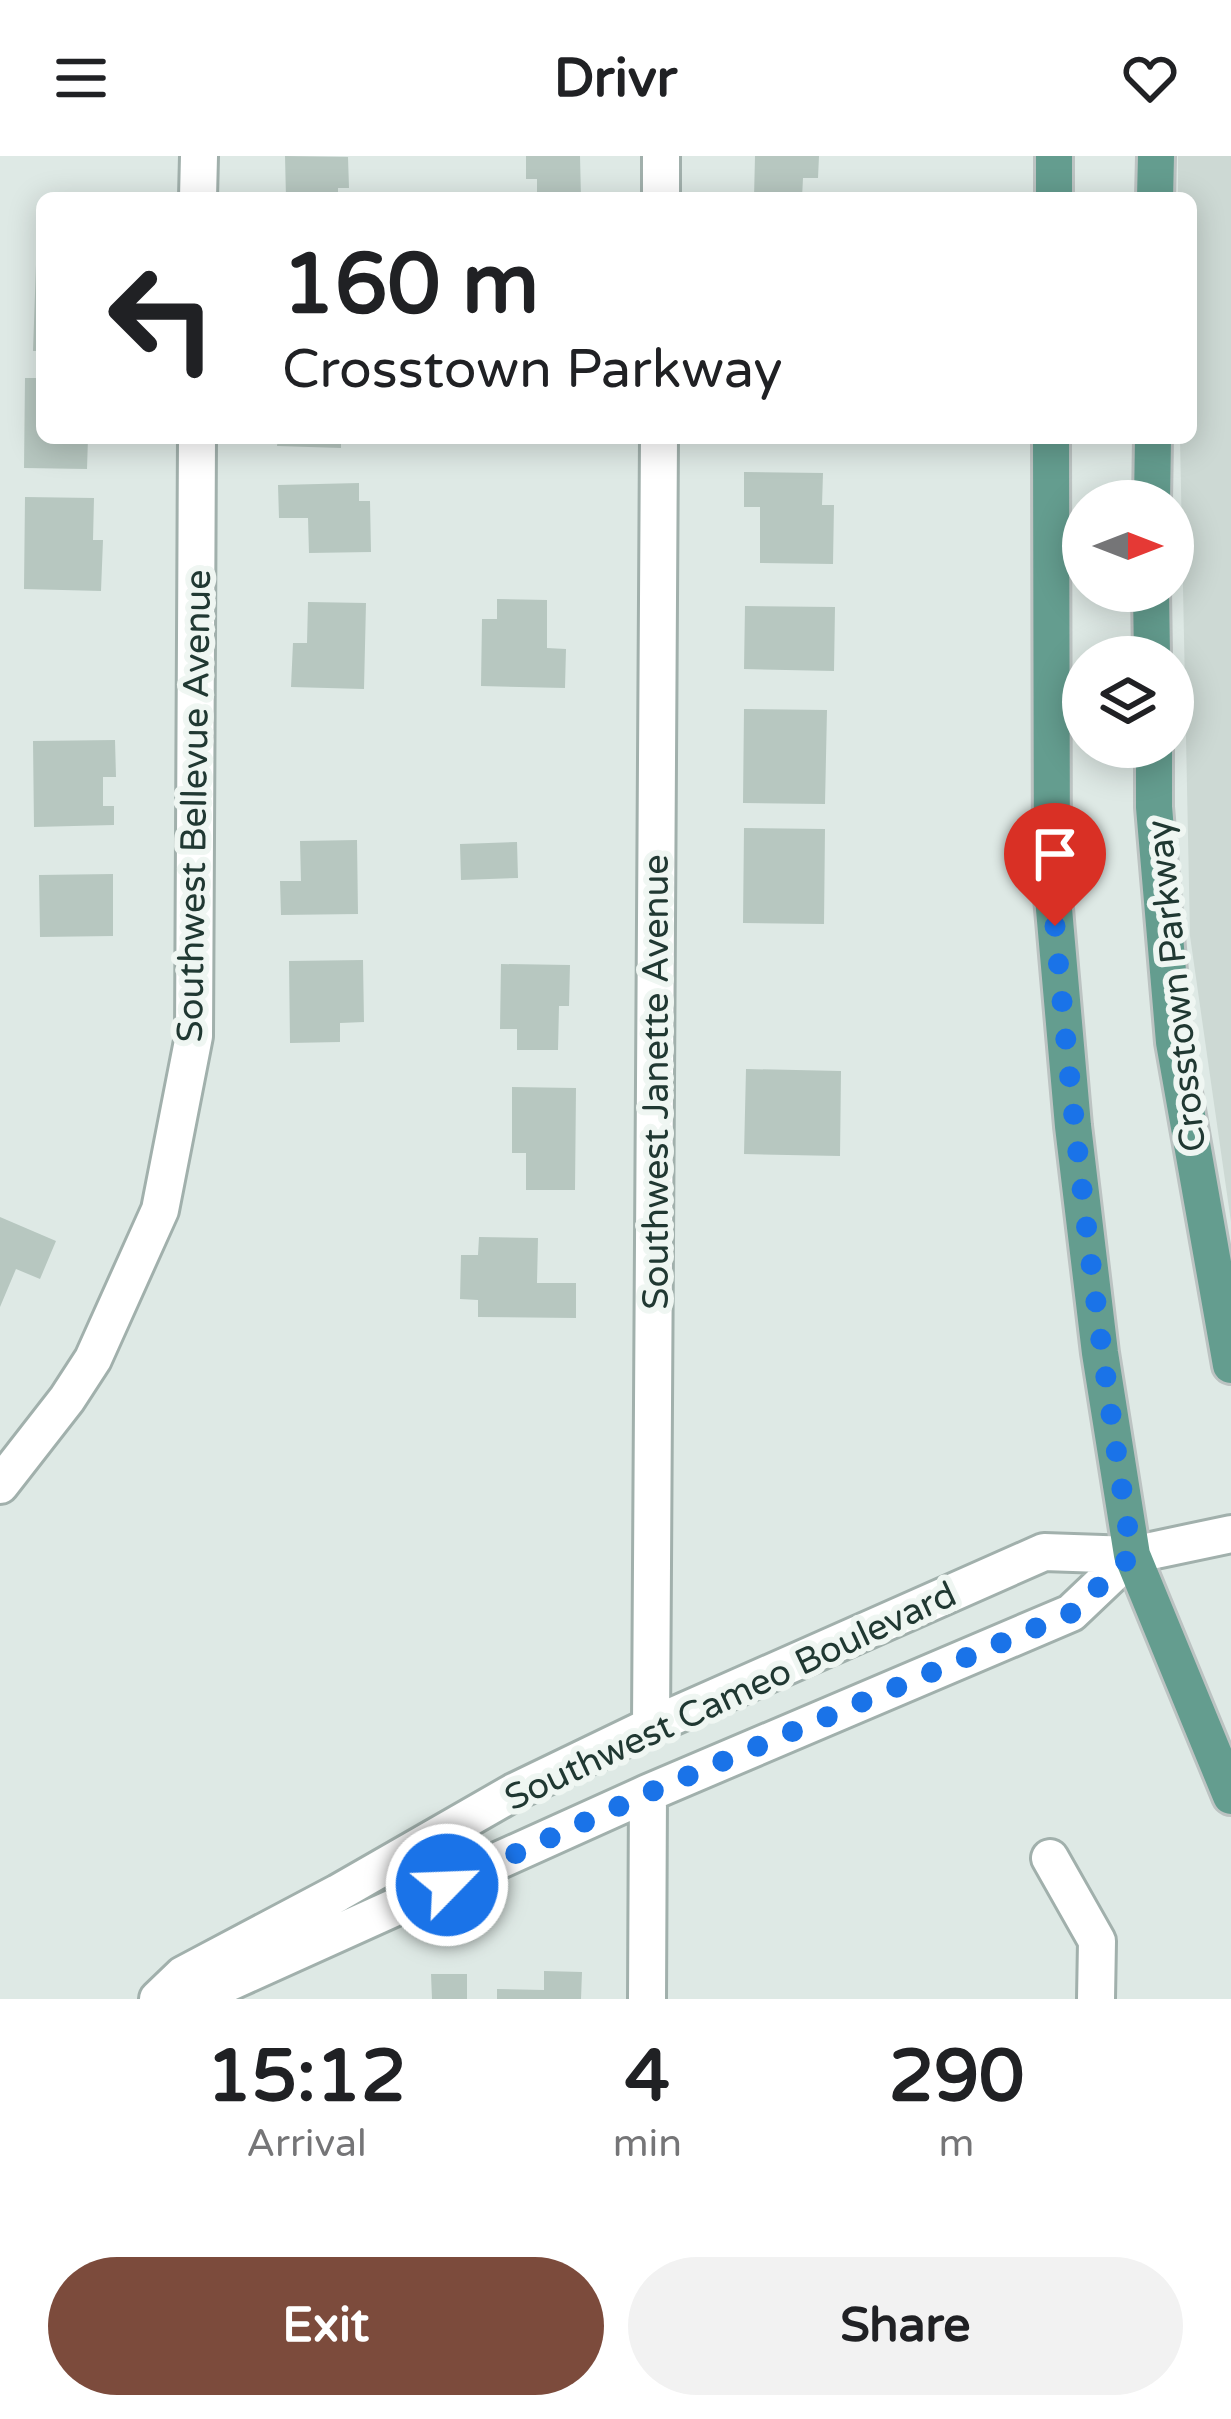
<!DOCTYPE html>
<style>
:root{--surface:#fff;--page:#f2f2f2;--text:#202124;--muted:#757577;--accent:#7c4b3c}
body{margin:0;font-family:"Varela Round",sans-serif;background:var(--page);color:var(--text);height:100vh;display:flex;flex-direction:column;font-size:45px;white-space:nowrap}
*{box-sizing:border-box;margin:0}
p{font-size:39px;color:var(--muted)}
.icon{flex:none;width:66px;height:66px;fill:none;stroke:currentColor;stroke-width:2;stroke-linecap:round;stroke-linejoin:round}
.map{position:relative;height:1843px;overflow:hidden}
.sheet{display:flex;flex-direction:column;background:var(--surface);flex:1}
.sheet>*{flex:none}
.banner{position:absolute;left:36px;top:36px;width:1161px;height:252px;border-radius:18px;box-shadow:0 6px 30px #0003;background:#fff;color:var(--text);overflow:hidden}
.needle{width:78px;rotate:90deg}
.fabs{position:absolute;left:1062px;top:324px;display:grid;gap:24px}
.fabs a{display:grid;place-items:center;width:132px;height:132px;border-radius:50%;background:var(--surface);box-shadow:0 6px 30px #0003;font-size:60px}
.pin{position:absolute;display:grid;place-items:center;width:102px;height:102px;color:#fff;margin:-123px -51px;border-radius:50% 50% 50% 0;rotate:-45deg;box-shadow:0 0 12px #0007}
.pin .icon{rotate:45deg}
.me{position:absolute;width:132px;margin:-66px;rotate:66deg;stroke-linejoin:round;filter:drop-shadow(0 0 9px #0008)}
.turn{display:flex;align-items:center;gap:42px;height:252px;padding:0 48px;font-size:54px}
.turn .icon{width:156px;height:156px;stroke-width:2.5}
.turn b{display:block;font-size:84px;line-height:102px}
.eta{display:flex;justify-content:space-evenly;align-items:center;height:204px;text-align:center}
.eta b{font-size:72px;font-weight:800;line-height:84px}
.button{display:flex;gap:24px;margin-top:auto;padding:24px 48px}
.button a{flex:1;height:138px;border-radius:72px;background:var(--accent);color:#fff;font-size:48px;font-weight:800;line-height:138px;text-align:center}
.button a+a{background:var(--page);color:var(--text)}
header{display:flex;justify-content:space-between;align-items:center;height:156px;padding:0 48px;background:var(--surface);font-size:54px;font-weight:800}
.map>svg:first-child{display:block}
.built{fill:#cdd9d4}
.building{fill:#b7c7c0}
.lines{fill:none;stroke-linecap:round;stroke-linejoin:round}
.minor-casing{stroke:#a1b0ac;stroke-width:42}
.major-casing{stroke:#bcc3c2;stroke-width:42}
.minor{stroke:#fff;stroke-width:36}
.major{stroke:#649d8f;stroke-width:36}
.route{stroke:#1a73e8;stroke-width:21;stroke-dasharray:0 37.8}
.labels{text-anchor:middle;stroke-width:12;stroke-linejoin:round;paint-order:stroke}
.street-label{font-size:36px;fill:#203832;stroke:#eff6f2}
</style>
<header><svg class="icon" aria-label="menu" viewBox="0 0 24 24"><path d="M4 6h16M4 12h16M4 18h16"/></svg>Drivr<svg class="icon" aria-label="heart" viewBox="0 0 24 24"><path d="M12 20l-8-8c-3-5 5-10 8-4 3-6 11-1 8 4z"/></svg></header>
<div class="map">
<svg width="1231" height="1843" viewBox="0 0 1231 1843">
<rect width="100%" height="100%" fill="#dee9e5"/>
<!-- built -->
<path class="built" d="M1178 0H1231V1066L1190 780 1180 282H1191V42H1178Z"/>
<!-- building -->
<path class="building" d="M285 0 348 1 349 32H338V42H286Z
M526 0H580L581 42H537V23H526Z
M755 0H819L818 22H803L802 42H754Z
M36 109 42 110V195H33Z
M25 222H42V282H88L87 313 24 312Z
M278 282H341V292L277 290Z
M744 316 823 317 822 349H834L833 408 760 407V351H744Z
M359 327V345H370L371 396 309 397 308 362H279L278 329Z
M25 341 94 342 93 384H103L101 435 24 433Z
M497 443 547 444V492L566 493 565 532 481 530 482 463H497Z
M308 446 366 447 364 533 291 531 293 487H307Z
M745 450 835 451 834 515 744 513Z
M744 553 827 554 825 648 743 647Z
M115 584 116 621H103V650H114V669L34 671 33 585Z
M744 672 825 673 824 768 743 767Z
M357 684 358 758 281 759 280 725H301L300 685Z
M517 686 518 722 461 724 460 688Z
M113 718V780L40 781 39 719Z
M363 804 364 866 340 867V886L290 887 289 805Z
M501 808 570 809 569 850H559L558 894H517V873H500Z
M746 913 841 915 840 1000 744 998Z
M512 931 576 932 575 1034H526V997H512Z
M0 1061 56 1085 40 1123 16 1113 0 1151Z
M479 1081 538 1082 537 1127H576V1162L478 1161V1144L460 1143 461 1099H478Z
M544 1815 582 1816 581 1843H497V1833L544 1834Z
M431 1818H467V1843H432Z"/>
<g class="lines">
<defs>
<path id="minor" d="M198 42 199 0
M661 42V0
M0 1329 67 1243 93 1203 160 1054 194 880 197 282
M651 1570 659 282
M1050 1702 1097 1785 1096 1843
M158 1843 183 1819 338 1737 514 1636 651 1570 1044 1396 1132 1399 1231 1378
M192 1843 648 1637 1071 1457 1132 1399
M647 1843 648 1637"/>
<path id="major" d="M1054 42V0
M1155 42 1156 0
M1051 282 1052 730 1073 970 1100 1197 1132 1399 1231 1640
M1152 345 1153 282
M1151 435 1152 501
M1154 591V651L1174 886 1231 1209"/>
</defs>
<!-- minor casing -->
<use href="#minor" class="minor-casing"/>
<!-- major casing -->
<use href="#major" class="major-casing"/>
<!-- minor -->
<use href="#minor" class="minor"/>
<!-- major -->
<use href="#major" class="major"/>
</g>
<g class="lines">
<!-- route -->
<path class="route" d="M447 1729 648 1637 1071 1457 1132 1399C1099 1189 1074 981 1055 770"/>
</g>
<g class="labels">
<!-- street labels -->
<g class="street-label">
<text transform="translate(193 650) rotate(-89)" y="13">Southwest Bellevue Avenue</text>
<text transform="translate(1175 830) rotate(-96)" y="13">Crosstown Parkway</text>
<text transform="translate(655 926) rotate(-90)" y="13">Southwest Janette Avenue</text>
<text transform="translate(730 1539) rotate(-25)" y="13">Southwest Cameo Boulevard</text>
</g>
</g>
</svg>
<div class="fabs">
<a><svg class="needle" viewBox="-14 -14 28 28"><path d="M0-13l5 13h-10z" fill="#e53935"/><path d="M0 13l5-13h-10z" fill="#757577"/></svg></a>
<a><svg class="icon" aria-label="layers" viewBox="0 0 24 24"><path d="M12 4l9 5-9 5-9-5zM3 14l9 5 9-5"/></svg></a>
</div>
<div class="pin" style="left:1055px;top:770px;background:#d93025"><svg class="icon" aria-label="arrive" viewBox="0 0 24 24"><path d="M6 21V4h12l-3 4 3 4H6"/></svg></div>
<svg class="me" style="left:447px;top:1729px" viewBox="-20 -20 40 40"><circle r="17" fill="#1a73e8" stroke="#fff" stroke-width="3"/><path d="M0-11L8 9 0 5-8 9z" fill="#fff"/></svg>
<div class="banner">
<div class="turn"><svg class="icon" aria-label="left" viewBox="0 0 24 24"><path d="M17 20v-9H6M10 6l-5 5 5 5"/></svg><div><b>160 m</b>Crosstown Parkway</div></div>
</div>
</div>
<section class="sheet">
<div class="eta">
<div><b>15:12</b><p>Arrival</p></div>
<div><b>4</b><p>min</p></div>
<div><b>290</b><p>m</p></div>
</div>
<div class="button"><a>Exit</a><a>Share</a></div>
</section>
